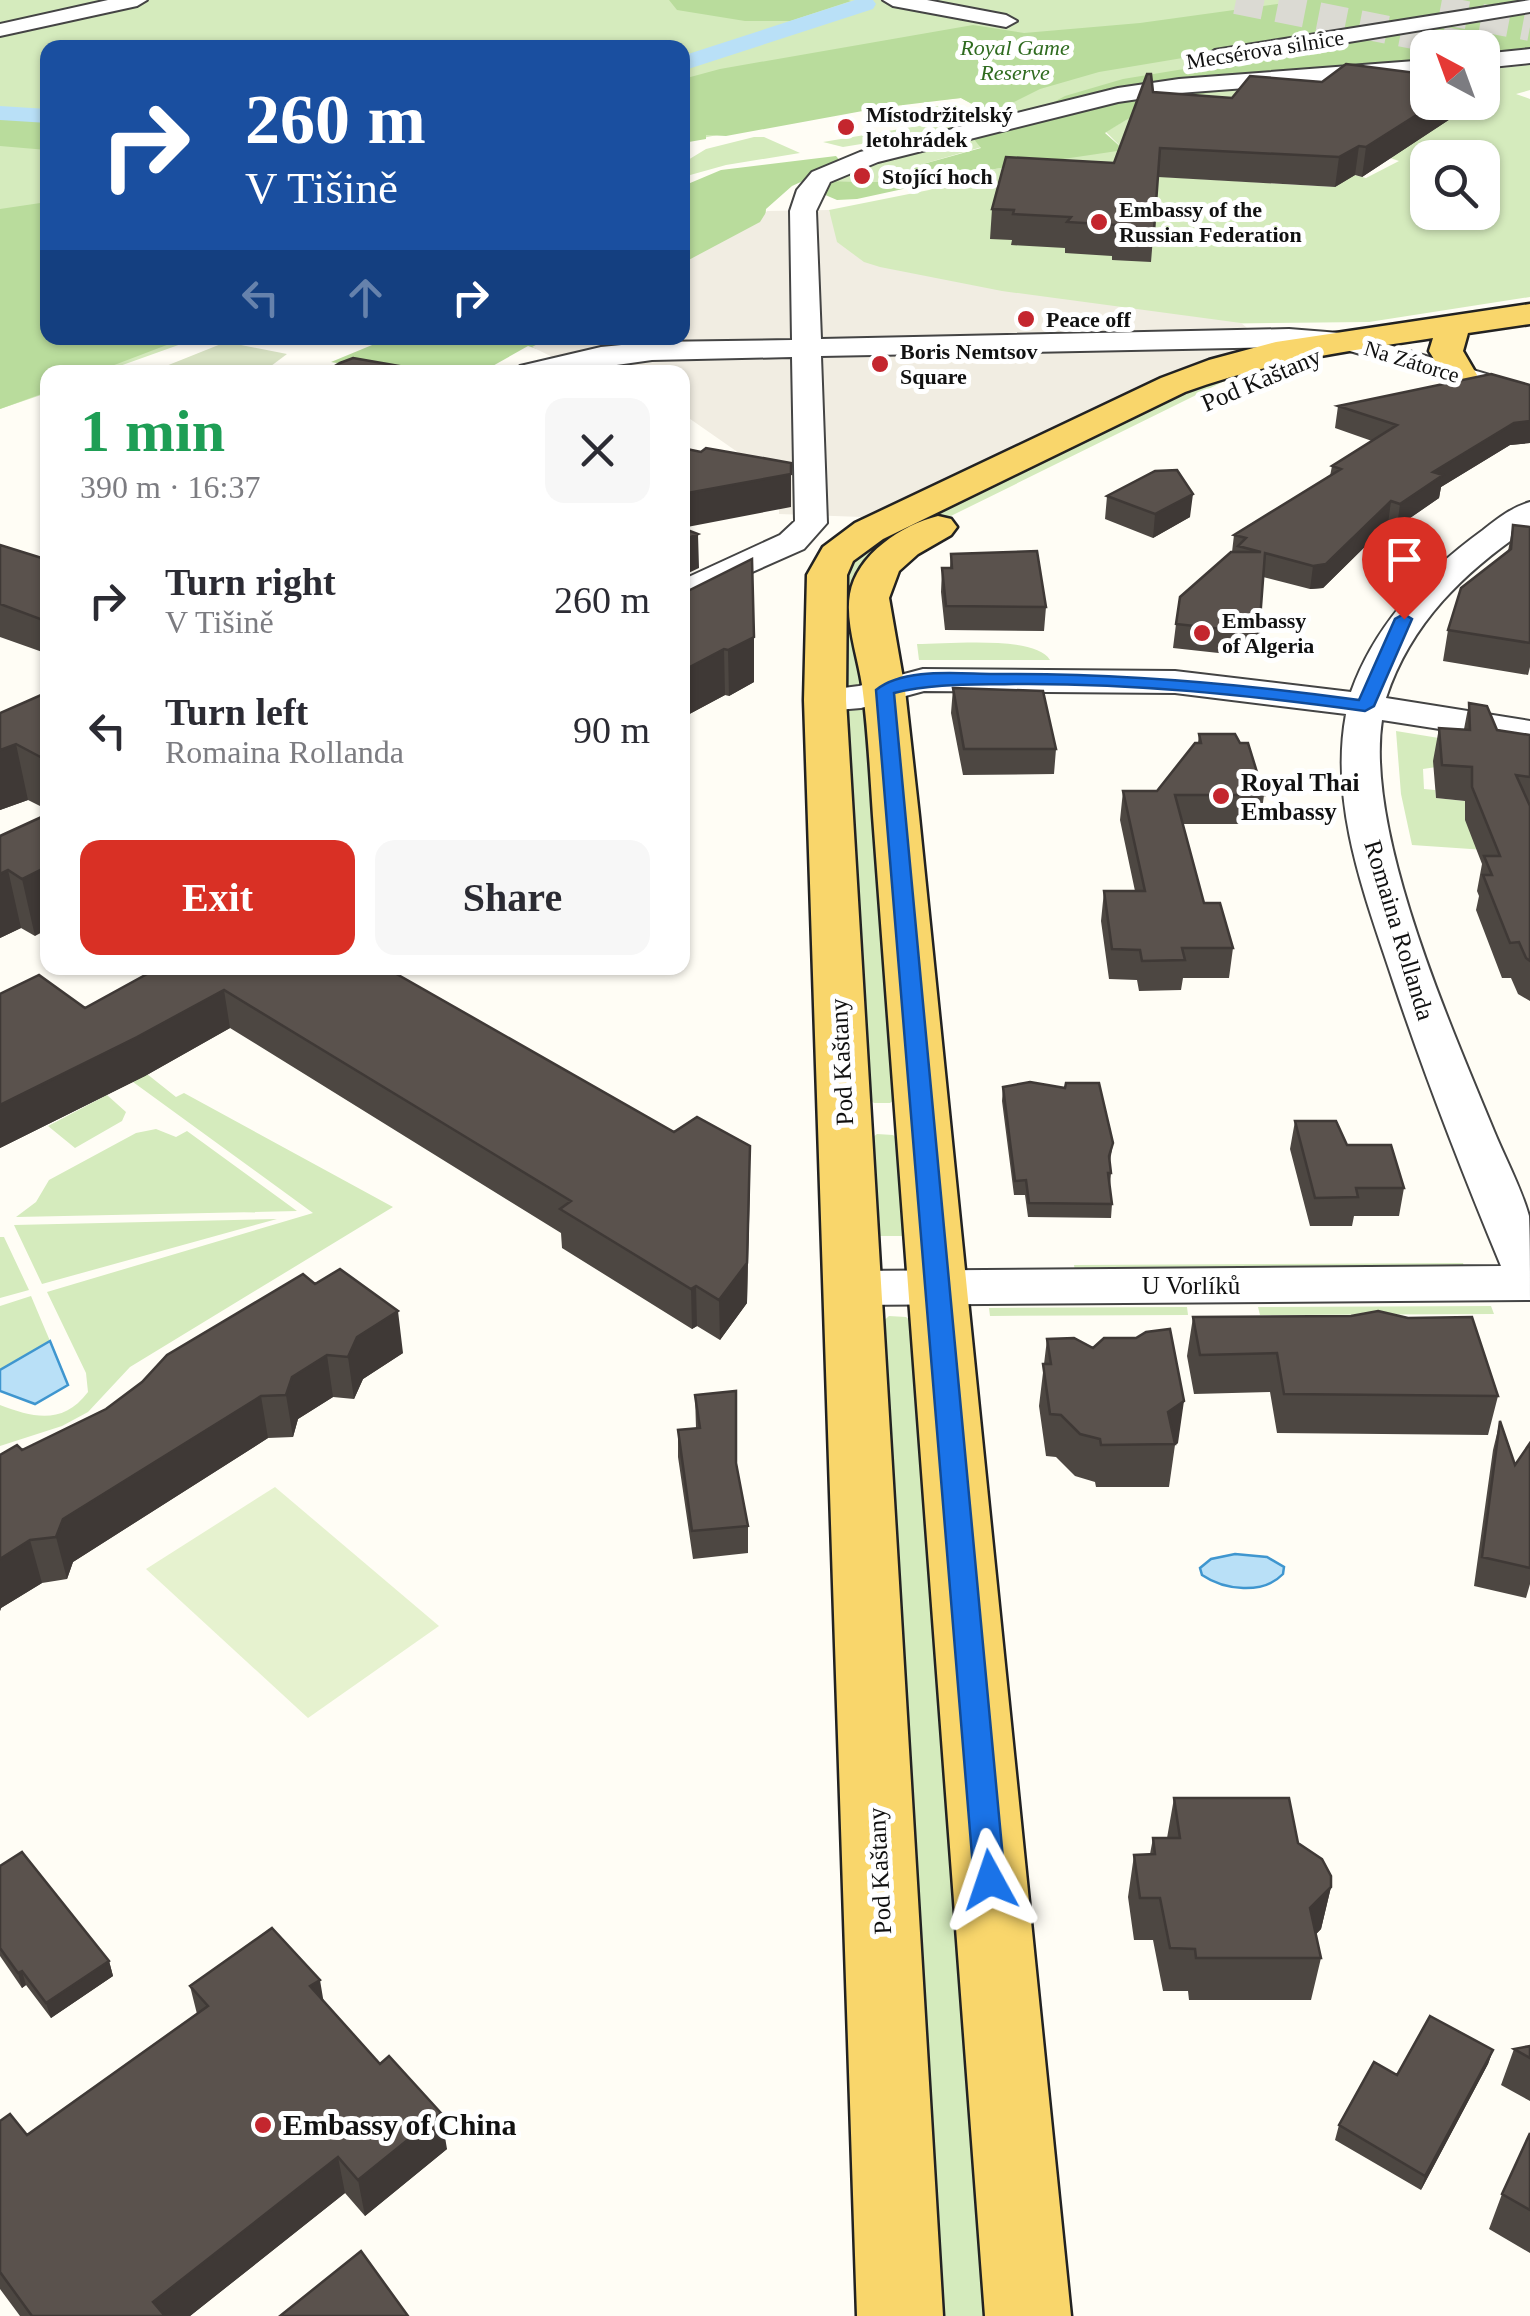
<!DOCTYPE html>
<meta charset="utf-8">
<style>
:root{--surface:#fff;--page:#f7f7f7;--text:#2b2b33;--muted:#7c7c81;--accent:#d93025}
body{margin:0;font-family:"Times New Roman",serif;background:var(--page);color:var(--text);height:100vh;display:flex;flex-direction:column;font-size:38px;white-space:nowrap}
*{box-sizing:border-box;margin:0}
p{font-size:32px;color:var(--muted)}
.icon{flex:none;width:55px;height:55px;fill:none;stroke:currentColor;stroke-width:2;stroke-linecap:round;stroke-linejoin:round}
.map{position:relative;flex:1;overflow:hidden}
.details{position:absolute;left:40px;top:365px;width:650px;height:610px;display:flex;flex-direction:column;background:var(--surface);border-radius:20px;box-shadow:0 2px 8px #0004}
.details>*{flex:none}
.top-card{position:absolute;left:40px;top:40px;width:650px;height:305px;border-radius:20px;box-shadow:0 2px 8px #0004;background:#1a4fa0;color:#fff;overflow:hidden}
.needle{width:65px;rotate:319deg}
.buttons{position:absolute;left:1410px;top:30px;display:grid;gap:20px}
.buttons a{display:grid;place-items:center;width:90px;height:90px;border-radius:20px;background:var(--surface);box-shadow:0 2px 8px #0004;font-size:50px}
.pin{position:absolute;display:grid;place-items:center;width:85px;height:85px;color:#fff;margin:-102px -42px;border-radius:50% 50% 50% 0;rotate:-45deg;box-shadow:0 0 10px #0007}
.pin .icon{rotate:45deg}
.me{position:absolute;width:110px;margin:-55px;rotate:355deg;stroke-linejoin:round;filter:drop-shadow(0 0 8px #0008)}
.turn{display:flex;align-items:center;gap:35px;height:210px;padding:0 40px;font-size:45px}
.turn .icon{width:130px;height:130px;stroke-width:2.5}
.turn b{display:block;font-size:70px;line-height:85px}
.lanes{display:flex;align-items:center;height:95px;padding:0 40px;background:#0003;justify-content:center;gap:50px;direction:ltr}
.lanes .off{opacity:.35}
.round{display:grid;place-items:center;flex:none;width:105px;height:105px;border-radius:20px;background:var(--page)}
.summary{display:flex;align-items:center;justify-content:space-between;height:170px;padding:0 40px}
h1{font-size:60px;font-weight:800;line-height:75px;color:#1e9e55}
.button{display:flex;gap:20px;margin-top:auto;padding:20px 40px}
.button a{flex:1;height:115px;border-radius:20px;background:var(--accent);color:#fff;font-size:40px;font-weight:800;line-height:115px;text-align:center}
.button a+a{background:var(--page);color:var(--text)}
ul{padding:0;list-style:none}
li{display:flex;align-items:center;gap:30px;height:130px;padding:0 40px}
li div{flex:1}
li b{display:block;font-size:38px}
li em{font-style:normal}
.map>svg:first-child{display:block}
.green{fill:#d5ebbd;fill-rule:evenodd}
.forest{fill:#b9dc9c}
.cemetery{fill:#d9e3c4}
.pitch{fill:#e6f2cf}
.plaza{fill:#f1ede2}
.water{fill:#b9e0f7;stroke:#3f96cf;stroke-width:2.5}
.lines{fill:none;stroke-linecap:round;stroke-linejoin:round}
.canal{fill:#b9e0f7;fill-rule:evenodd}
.highway-tunnel{stroke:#dbdad3;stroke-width:28;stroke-dasharray:28 14;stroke-linecap:butt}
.minor-casing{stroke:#444;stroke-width:4}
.major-casing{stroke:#222;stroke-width:5}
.minor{fill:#fff;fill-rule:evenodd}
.major{fill:#f9d66b;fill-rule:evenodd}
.wall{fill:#4d4742}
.shaded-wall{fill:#3f3936}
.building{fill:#5a524d;stroke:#3f3936;stroke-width:2.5}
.route{fill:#1a73e8;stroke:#114b97;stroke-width:2.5}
.poi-dot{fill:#c4262e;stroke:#fff;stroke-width:4}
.labels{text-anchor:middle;stroke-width:10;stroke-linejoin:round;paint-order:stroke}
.far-park-label{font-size:22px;font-style:italic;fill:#2f6b1f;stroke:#fff}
.far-street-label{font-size:22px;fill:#111;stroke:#fff}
.far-poi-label{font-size:22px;font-weight:bold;fill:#111;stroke:#fff;text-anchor:start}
.street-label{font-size:25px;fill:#111;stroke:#fff}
.poi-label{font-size:25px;font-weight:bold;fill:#111;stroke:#fff;text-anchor:start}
.near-poi-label{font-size:30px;font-weight:bold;fill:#111;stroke:#fff;text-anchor:start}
</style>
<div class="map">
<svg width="1530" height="2316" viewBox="0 0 1530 2316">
<rect width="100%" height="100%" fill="#fffdf5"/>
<!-- green -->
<path class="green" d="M0 0H1530L1482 48H1428L1344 72 1009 124 961 98 839 110 683 142 682 48H48V338H198L103 372H48L47 393 0 409Z
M1530 65V90L1516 94 1530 99V297L1369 322 1191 324 887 274 835 250 829 210 929 190 995 169 1123 149 1106 132C1219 57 1348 98 1473 105L1484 101 1483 70ZM1381 155 1399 161 1366 178 1354 175 1335 187 1149 176 1139 160ZM1428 158H1482V212H1428Z
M956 103 988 119 976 125 843 147 823 142 918 126 897 113Z
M754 137H764L800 153 726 165 683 177V163L706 149Z
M973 138 982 147 916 166 880 182 828 181 862 164Z
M1251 368 890 546 868 686 848 691 841 686 839 579 851 554 1187 385Z
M917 644C948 644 1036 635 1050 660H919Z
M851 707 871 711 899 1096 890 1103H874L865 1096 843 712Z
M1396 731 1530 753 1423 769 1424 789 1435 790 1436 798 1465 801 1530 853 1412 845 1401 794Z
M147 1074 176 1097 184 1093 393 1207 130 1367 88 1412 62 1426 0 1446V1405C34 1418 63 1425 88 1392L86 1373 47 1292 313 1213 133 1082Z
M107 1095 126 1112 122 1121 75 1148 48 1126Z
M156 1129 176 1137 187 1131 297 1211 16 1217 36 1202 49 1180 136 1133Z
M877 1134 893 1135 902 1143 910 1236H873L868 1141Z
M277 1219 42 1284 14 1225Z
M0 1237H4L29 1290 0 1298Z
M1463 1263 1465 1269 1075 1271 1074 1265Z
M31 1296 50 1341 0 1370V1306Z
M1491 1306 1494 1314 1260 1315 1258 1307Z
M1187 1307 1188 1315 990 1316 989 1308Z
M889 1316 906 1317 916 1325 993 2316H936L879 1325Z"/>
<!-- forest -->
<path class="forest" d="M669 0H848L851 1 790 21H745L677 10Z
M1307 0H1530L1099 72 1040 89 994 112 1024 118 1065 96 1123 79 1530 12V52L1483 57 1482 48H1428L1427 64 1126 96 1286 84C1213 93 1168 91 1105 133L1124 150 995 169 857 199 837 200 823 194 828 181 880 182 916 166 981 148 973 138 1014 127 961 98 879 108 726 136 706 135V139L683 143V79L720 69 973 25 1024 33 1140 23Z
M0 115 47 118V150L0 146Z
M836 156 842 163 792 186 766 209 763 246 683 294V186L721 170Z
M47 202 48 338H185L96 372H48L47 392 0 409V209Z
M389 338H566L537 349 528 346 482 372H388L331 362Z"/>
<!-- cemetery -->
<path class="cemetery" d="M226 342 287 354 263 372H151Z"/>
<!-- pitch -->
<path class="pitch" d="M275 1487 439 1626 308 1718 146 1569Z"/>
<!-- plaza -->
<path class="plaza" d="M829 210 837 242 864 262 880 267 1002 291 1241 323 1267 344 1159 379 862 517 779 514V481L683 414 682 372H583L532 347 549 338H682L683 263 760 222 767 211Z"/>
<!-- water -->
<path class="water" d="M50 1341 68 1385 35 1404 0 1391V1370Z
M1235 1554 1267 1557 1284 1567 1283 1574C1263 1595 1224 1590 1202 1575L1200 1568 1211 1559Z"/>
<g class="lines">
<!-- canal -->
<path class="canal" d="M855 0H873L876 4 873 9 682 71V56Z
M0 106 48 109V123L0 120Z"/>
<!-- highway-tunnel -->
<path class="highway-tunnel" d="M1236 0 1480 48
M1440 10 1530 27"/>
<defs>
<path id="minor" d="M108 0H147L137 6 0 36V24Z
M883 0H927L1006 15 1017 21 1006 27 893 6Z
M1530 0V12L1215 64 1204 57 1215 50Z
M1530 49V63L1482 68V54Z
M1428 60V74L1179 93 1118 102 878 162 830 182 816 211 821 339 1289 329 1352 334 1530 387V405L1350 351 1289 347 821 356 827 523 804 549 682 603V580L780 535 795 521 792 357 652 360 567 372H515L520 366 601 347 652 342 792 340 790 211 797 190 812 172 860 152 1118 88 1179 79Z
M1530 502V527C1465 571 1411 622 1386 698L1530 721V743L1382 720C1365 832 1450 1024 1494 1131 1505 1158 1521 1187 1529 1216 1530 1240 1530 1274 1530 1300L852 1305 834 1300 827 1288 834 1276 852 1271 1501 1266C1462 1172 1425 1077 1393 981 1365 896 1329 805 1346 714L1175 693 924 691 861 708 825 711 812 708 807 700 812 692 859 686 923 669 1175 671 1351 692C1375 624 1425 572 1483 530 1497 519 1512 507 1530 502Z"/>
<path id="major" d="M1530 304V324L1468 333 1463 351 1477 375 1472 382H1448L1429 351 1433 338C1348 351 1266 362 1185 392L883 539 853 561 847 575 846 700 943 2316H857L804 700 807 575 823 547 855 523 1161 378 1209 360 1276 342Z
M938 516 951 519 957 527 951 535 918 554 899 571 889 598 905 690 919 816 1071 2316H985L873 816C870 773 868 728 862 685 858 658 845 621 850 594 857 554 902 525 938 516Z"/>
</defs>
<!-- minor casing -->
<use href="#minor" class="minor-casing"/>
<!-- major casing -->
<use href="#major" class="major-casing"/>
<!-- minor -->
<use href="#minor" class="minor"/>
<!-- major -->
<use href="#major" class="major"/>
</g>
<!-- wall -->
<path class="wall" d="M1153 92 1232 98 1476 102 1362 177 1355 175 1335 187 1158 177 1151 262 1112 260V256L1065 253V248L1011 245 1012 240 990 239 992 209 1114 163Z
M1338 406 1530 443 1510 445 1441 487 1439 498 1397 527 1388 524 1323 588 1310 589 1263 577 1255 657 1173 648 1176 624 1232 552 1234 535 1330 476 1332 466 1372 441 1335 428Z
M1107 496 1190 517 1153 538 1105 519Z
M1513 525 1530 527V667L1528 675 1443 661 1448 630 1508 551Z
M0 545 48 560V654L0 637Z
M951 554 1046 607 1044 631 945 630 941 592 942 568H950Z
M682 594 754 637V682L729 696 725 695 682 718Z
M953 688 1056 749 1054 774 963 775 951 713Z
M48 692V810L28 800 0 810V713Z
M1469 703 1497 730 1530 735V1001L1518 994 1511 978H1502L1476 910 1479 896 1477 891 1482 864 1465 820V801L1436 798 1433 761 1439 728 1464 729Z
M1199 734 1264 795 1260 824H1183L1204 903 1233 948 1229 978H1183L1181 990 1139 991 1137 980 1109 979 1101 921 1104 891H1135L1120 820 1123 791H1157L1198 743Z
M48 814 35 936 21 928 0 938 1 837Z
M158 968 391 970 750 1185 747 1303 720 1340 697 1326 692 1329 562 1248 561 1233 230 1028 145 1076 0 1148V994L85 1008Z
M1003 1087 1113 1143 1110 1162 1111 1173 1110 1187 1112 1204 1111 1218 1028 1217 1025 1195H1014L1002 1101Z
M1295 1121 1347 1145 1404 1188 1399 1216H1354L1352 1226H1310L1290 1149Z
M1193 1317 1498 1396 1488 1435 1277 1433 1270 1392 1194 1394 1187 1356Z
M1047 1339 1178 1443 1175 1445 1169 1487H1096L1095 1482 1075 1476 1056 1457 1046 1456 1039 1406Z
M403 1353 363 1379 354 1399 333 1397 298 1419 293 1437 268 1438 73 1562 67 1579 42 1583 1 1608 0 1611V1455L22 1450 106 1409 142 1382 167 1355Z
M695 1395 736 1465 748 1526V1553L693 1559 678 1457V1430L696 1428Z
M1500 1421 1515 1465 1530 1443V1584L1526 1598 1474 1586 1493 1450Z
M1174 1798 1298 1843 1331 1887 1321 1929 1316 1934 1321 1958 1311 2000H1189L1188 1991H1163L1153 1940H1134L1128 1897 1134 1855 1150 1854 1153 1838H1167Z
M0 1866 109 1961 113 1976 51 2018 26 1985 22 1988 0 1956Z
M190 1986 324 2001 447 2149 365 2216 345 2193 190 2316H20L0 2289V2121L27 2135 197 2014Z
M1530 2046V2101L1501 2085 1514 2049Z
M1493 2050 1488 2064 1421 2190 1335 2140 1339 2125 1397 2075Z
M1530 2133V2253L1489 2229 1502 2194Z"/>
<!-- shaded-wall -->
<path class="shaded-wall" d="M1437 102H1476L1362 177 1366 147Z
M1359 146 1355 175 1335 187 1339 157Z
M1530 421V443L1510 445 1441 487 1439 498 1397 527 1400 504 1433 472 1514 423Z
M791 474V507L682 528V494Z
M1193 494 1190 517 1153 538 1155 514Z
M1391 501 1388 524 1323 588 1310 589 1313 566Z
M698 534 699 568 682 576V541Z
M754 637V682L729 696 728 650Z
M724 649 725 695 682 718V671Z
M16 744 28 800 0 810V750Z
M48 866V929L35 936 22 879Z
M8 870 21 928 0 938V874Z
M224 990 230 1028 145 1076 0 1148V1105Z
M750 1146 747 1303 720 1340 719 1300Z
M696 1286 697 1326 692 1329 691 1289Z
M398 1311 403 1353 363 1379 354 1399 348 1357 357 1337Z
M327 1355 333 1397 298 1419 293 1437 286 1395 292 1377Z
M261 1396 268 1438 73 1562 67 1579 56 1537 63 1519Z
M1184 1401 1178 1443 1175 1445 1168 1412Z
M30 1540 42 1583 1 1608 0 1611V1559Z
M1331 1887 1321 1929 1300 1951 1310 1908Z
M109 1961 113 1976 51 2018 46 2003Z
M22 1971 26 1985 22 1988 18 1973Z
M320 1980 326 2016 310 1986Z
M1493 2050 1488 2064 1421 2190 1425 2176Z
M441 2113 447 2149 365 2216 358 2180Z
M338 2157 345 2193 190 2316H158L153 2302Z"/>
<!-- building -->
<path class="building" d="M1346 64 1416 73 1428 66V102H1437L1366 147 1359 146 1339 157 1160 148 1154 231 1114 230 1116 225 1067 222 1071 217 1013 214 1014 210 992 209 1006 157 1114 163 1147 74H1151L1153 92 1232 98 1250 76 1322 82Z
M353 358 428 371 325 372 340 363Z
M1491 374 1530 385V421L1514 423 1433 472 1443 475 1400 504 1391 501 1326 564 1313 566 1265 553 1259 633 1176 624 1180 597 1231 552H1261L1238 546 1246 538 1234 535 1341 469 1332 466 1397 425 1338 406Z
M682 448 701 452 706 448 791 463V474L682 494Z
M1177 470 1193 494 1155 514 1107 496 1155 471Z
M1513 525 1530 527V643L1448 630 1461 588 1511 549Z
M682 528 698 534 682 541Z
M0 545 48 560V622L0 604Z
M1037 551 1046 607 946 606 942 568H952L951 554Z
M752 559 754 637 728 650 724 649 682 671V594Z
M953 688 1043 691 1056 749H964Z
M48 692V761L16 744 0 750V713Z
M1469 703 1487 706 1497 730 1530 735V777L1516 775 1530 806V961L1526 958 1519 942 1510 943 1483 875H1492L1484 856H1500L1472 787V767L1442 765 1439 728 1470 730Z
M1199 734H1235L1240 743H1248L1264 795H1175L1204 903H1220L1233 948H1182L1185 960 1142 961 1140 950 1112 949 1104 891H1145L1123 791H1157L1195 743H1201Z
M48 814V866L22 879 8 870 0 874V836Z
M158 968H386L674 1132 697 1117 750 1146 747 1263 719 1300 696 1286 691 1289 560 1209 571 1201 224 990 137 1037 0 1105V994L39 975 85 1008Z
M1030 1082 1065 1088 1066 1083H1099L1113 1143 1109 1156 1111 1173H1108L1112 1204 1029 1203 1026 1180 1015 1181 1003 1087Z
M1295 1121H1336L1347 1145H1391L1404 1188H1356L1358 1197 1315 1198Z
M340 1269 398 1311 357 1337 348 1357 327 1355 292 1377 286 1395 261 1396 63 1519 56 1537 30 1540 0 1559V1455L17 1445 22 1450 106 1409 142 1382 167 1355 303 1274 315 1284Z
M1378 1311 1408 1318 1472 1317 1498 1396 1284 1394 1277 1353 1200 1355 1193 1317 1351 1316Z
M1170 1329 1184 1401 1168 1412 1175 1444 1101 1445 1100 1439 1080 1434 1061 1415 1050 1414 1043 1364H1051L1047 1339 1074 1338 1093 1348 1104 1338H1136L1146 1332Z
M736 1391V1463L748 1526 692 1531 678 1430 700 1428 695 1395Z
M1500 1421 1515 1465 1530 1443V1568L1482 1557Z
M1174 1798H1289L1298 1843 1322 1859 1331 1876V1887L1310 1908 1321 1958H1196L1195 1949 1170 1948 1160 1898H1140L1134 1855 1155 1854 1153 1838H1180Z
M22 1852 109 1961 46 2003 22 1971 18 1973 0 1948V1866Z
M272 1928 320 1980 310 1986 380 2064 389 2056 441 2113 358 2180 338 2157 153 2302 165 2316H32L0 2272V2121L10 2114 27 2135 208 2006 190 1986Z
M1430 2016 1493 2050 1425 2176 1339 2125 1374 2062 1397 2075Z
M1530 2046V2058L1514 2049Z
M1530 2133V2210L1502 2194Z
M361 2251 408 2316H280Z"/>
<!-- route -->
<path class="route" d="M1404 614 1412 619 1374 706 1365 711C1248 695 1133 683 1015 684 974 685 934 683 894 693L1005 1880 1001 1890 990 1894 979 1890 974 1880 876 690C904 667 959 674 994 674 1118 673 1237 683 1359 700L1395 619Z"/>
<!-- markers -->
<g class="poi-dot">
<circle cx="846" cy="127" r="10"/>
<circle cx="862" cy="176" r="10"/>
<circle cx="1099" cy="222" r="10"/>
<circle cx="1026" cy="319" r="10"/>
<circle cx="880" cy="364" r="10"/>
<circle cx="1202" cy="633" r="10"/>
<circle cx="1221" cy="796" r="10"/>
<circle cx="263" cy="2125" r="10"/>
</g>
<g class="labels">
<!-- far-park labels -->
<g class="far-park-label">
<text x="1015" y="55">Royal Game<tspan x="1015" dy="25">Reserve</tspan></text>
</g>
<!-- far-street labels -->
<g class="far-street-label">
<text transform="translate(1265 49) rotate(-9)" y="8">Mecsérova silnice</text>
<text transform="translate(1412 361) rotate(17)" y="8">Na Zátorce</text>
</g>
<!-- far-poi labels -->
<g class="far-poi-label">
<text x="866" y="122">Místodržitelský<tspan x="866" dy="25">letohrádek</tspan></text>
<text x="882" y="184">Stojící hoch</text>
<text x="1119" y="217">Embassy of the<tspan x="1119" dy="25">Russian Federation</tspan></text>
<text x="1046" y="327">Peace off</text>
<text x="900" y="359">Boris Nemtsov<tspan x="900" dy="25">Square</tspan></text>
<text x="1222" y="628">Embassy<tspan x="1222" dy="25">of Algeria</tspan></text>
</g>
<!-- street labels -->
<g class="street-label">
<text transform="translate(1261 379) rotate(-23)" y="9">Pod Kaštany</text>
<text transform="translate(1400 930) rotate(73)" y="9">Romaina Rollanda</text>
<text transform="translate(841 1062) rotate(-93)" y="9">Pod Kaštany</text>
<text x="1191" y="1294">U Vorlíků</text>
<text transform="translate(879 1871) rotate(-93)" y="9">Pod Kaštany</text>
</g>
<!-- poi labels -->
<g class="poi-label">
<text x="1241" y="791">Royal Thai<tspan x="1241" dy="29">Embassy</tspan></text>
</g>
<!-- near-poi labels -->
<g class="near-poi-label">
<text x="283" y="2135">Embassy of China</text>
</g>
</g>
</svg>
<div class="buttons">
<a><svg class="needle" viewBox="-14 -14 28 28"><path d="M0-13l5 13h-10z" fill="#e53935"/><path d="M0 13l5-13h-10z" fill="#7c7c81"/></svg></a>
<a><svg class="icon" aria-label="search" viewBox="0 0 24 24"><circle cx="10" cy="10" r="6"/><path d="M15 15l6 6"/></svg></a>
</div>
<div class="pin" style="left:1404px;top:619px;background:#d93025"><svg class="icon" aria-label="arrive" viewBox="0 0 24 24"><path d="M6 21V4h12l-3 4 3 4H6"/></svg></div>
<svg class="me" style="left:990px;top:1880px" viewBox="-20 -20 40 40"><path d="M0-17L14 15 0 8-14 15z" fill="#1a73e8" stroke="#fff" stroke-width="4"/></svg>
<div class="top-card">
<div class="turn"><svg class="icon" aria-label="right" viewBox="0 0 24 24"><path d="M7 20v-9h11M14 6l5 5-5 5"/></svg><div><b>260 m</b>V Tišině</div></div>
<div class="lanes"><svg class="icon off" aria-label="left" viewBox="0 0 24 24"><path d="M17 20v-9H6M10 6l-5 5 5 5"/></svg><svg class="icon off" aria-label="ahead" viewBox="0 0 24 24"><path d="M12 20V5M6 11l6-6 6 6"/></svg><svg class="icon" aria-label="right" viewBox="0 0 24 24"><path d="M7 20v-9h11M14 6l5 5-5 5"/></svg></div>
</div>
<section class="details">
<div class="summary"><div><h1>1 min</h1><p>390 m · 16:37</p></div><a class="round"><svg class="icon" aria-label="close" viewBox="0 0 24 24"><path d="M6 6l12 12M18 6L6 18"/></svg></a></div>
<ul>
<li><svg class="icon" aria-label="right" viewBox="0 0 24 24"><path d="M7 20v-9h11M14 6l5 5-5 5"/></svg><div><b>Turn right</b><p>V Tišině</p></div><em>260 m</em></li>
<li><svg class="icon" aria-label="left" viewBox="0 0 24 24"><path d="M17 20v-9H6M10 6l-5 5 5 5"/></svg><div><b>Turn left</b><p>Romaina Rollanda</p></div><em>90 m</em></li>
</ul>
<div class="button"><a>Exit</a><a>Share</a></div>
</section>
</div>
